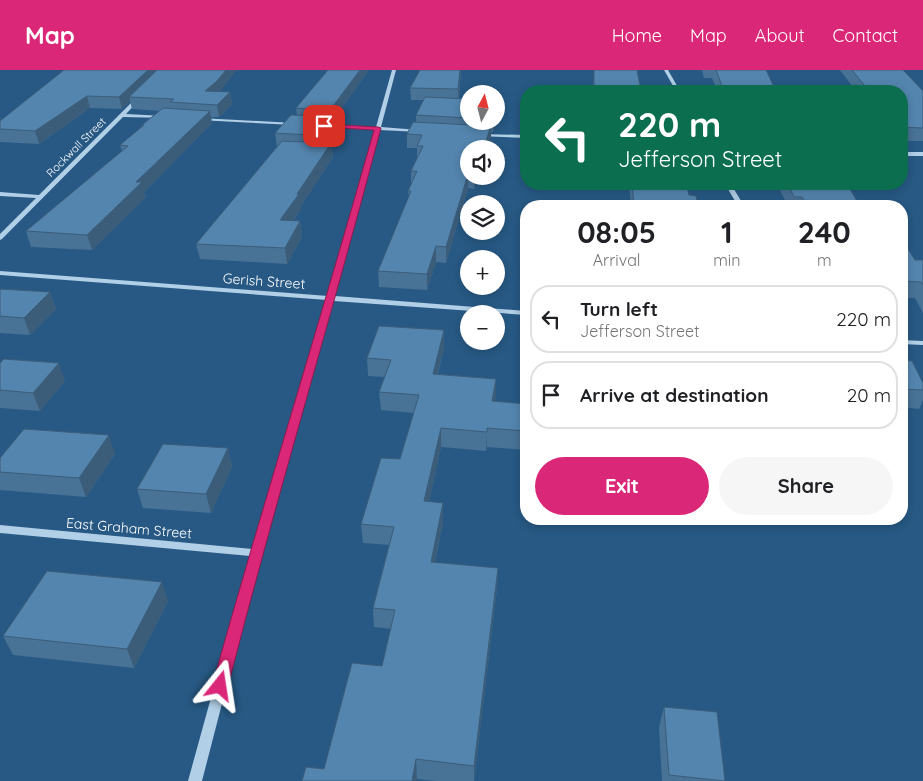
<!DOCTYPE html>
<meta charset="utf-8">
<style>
:root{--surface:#fff;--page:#f6f6f6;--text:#202124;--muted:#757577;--line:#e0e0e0;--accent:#db2777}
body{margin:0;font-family:Quicksand,sans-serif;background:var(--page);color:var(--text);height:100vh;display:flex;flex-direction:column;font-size:19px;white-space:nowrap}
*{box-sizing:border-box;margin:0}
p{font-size:16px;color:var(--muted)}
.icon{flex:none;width:28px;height:28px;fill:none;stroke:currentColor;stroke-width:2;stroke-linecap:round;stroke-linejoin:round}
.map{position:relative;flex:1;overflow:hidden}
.sheet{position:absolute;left:520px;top:130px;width:388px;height:325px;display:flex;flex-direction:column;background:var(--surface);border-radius:20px;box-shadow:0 2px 8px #0003}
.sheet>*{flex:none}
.banner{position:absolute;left:520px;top:15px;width:388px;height:105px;border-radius:20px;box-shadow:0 2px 8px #0003;background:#0b6e4f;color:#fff;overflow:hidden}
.needle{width:32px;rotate:7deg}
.buttons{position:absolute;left:460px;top:15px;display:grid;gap:10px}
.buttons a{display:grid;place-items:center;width:45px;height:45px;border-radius:50%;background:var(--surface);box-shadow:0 2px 8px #0003;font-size:25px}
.pin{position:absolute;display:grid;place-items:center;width:42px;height:42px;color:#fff;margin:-21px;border-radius:10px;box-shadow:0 2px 8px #0006}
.me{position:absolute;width:55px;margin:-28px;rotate:15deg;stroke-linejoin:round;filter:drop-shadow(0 0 4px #0008)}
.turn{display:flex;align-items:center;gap:18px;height:105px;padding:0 15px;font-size:22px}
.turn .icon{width:65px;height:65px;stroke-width:2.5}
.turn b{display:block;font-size:35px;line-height:42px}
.eta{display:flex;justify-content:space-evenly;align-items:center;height:85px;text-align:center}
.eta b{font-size:30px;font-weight:700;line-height:35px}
.primary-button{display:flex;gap:10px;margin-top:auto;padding:10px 15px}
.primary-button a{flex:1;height:58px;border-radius:30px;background:var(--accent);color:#fff;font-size:20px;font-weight:700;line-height:58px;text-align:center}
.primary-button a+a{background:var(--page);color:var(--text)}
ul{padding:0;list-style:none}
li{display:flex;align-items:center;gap:15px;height:68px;margin:0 10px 8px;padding:0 5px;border:2px solid var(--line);border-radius:20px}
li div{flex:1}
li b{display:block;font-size:19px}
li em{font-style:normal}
header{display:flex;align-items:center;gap:30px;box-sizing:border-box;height:70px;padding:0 25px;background:var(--accent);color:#fff}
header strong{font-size:24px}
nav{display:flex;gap:28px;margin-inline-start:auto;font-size:18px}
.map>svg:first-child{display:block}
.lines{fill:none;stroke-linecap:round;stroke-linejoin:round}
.minor{fill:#b1cfe7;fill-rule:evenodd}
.wall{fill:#487296}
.shaded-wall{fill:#3b5d7a}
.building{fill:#5485ae;stroke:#3b5d7a}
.route{fill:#db2777;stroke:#8e194d}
.labels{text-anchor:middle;stroke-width:4.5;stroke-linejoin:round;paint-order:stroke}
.far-street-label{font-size:11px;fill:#fff;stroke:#275984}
.street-label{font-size:14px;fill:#fff;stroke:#275984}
</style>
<header>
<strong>Map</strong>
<nav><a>Home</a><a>Map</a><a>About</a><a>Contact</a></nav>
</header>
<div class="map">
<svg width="923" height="711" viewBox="0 0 923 711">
<rect width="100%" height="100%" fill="#275984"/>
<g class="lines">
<!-- minor -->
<path class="minor" d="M392 0H396L381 57 419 60 421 61 419 62 380 60 335 226 526 241V245L334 231 261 483 202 711H188L250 486 0 463V455L252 479 327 230 0 205V201L328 226 375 60 314 56 312 55 314 54 376 57Z
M664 0H668L680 21H676Z
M138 26 142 27 126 44 164 46H166V48L123 47 2 169 0 170V164L36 128 0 126V122L39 125Z
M200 48 294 53 296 54 294 55 198 50V49Z
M479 64 526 65V68L477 66V65Z
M901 82H923V86H901Z
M725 114H731L744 136H738Z
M901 270 923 271V275L901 274Z"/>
</g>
<!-- wall -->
<path class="wall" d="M64 0 219 22H230L232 34 219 47H211L212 53 144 122 146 127 92 180 31 177 26 161 122 81 120 75 143 57 142 55 160 41 132 39 130 31 122 39 90 38 39 74 0 72V51Z
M328 0H369L331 53H326V59L317 72 331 73 333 87 301 136V139L293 151H300L302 167 287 194 200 189 196 174 277 77 275 63 297 45 296 38Z
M420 0H461L459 28 469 29V51H496L500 30 499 43 493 62H491V69L469 79V106H478L474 119 468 118 446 193 436 192 427 220 379 217 378 201 409 127 408 121 411 114V101L417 88V78H407V64L416 52V45L424 30H411L410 18Z
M594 0H637L640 16 649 21H593Z
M702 0H766L776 21H717L712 8H704Z
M840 0H903L923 21V71H901V21H856Z
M629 114H686L689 125 698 136H631Z
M777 114H847L860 136H788Z
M901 168 915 190H923V243L915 228H901Z
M0 219 50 222 56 239 30 265 0 263Z
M444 277 438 304 496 309 495 332 526 334V380L487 377 486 381 441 377 429 432 443 452 435 493 498 498 497 518 474 711H436L324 699 382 596 391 559 374 557 373 538 389 475 363 473 361 454 400 389 414 343 381 340 379 322 385 307 368 306 367 288Z
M901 290 923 313V330L919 339 901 337Z
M0 293 65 311 40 341 0 338Z
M228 378 232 397 211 443 143 438 137 419Z
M115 384 86 427 0 420V388Z
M168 531 134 598 13 585 3 566Z
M664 637 725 711H662L659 657Z"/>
<!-- shaded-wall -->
<path class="shaded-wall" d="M148 0H162L129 27 130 31 122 39 119 27Z
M226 0H237L218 24 205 21Z
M360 0H369L331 53 330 40Z
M460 0H461L458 32V19Z
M230 22 232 34 219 47 217 35Z
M87 26 90 38 39 74 35 61Z
M500 30 499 43 493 62V51H496V40Z
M210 41 212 53 144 122 146 127 92 180 87 165 136 112Z
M325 46 326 59 313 79 311 65Z
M491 56V69L487 79H483Z
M331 73 333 87 301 136V139L282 166 280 150Z
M468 104V118L446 193V177Z
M474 106H478L474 119Z
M300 151 302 167 287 194 285 178Z
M436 176V192L427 220V204Z
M50 222 56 239 30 265 24 248Z
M444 260V277L433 322V304Z
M59 293 65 311 40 341 33 323Z
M496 309V327L492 350V331Z
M441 358V377L425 451 424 431Z
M487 358V377L486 381 487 362Z
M109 365 115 384 86 427 79 408Z
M228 378 232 397 211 443 206 424Z
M443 433V452L431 512V492Z
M498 498 497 518 474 711V696Z
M162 512 168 531 134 598 127 579Z
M416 689 417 711H412Z"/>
<!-- building -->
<path class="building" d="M64 0H148L119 27 87 26 35 61 0 59V51Z
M157 0H226L216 12 205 21 230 22 217 35 170 32 174 29 129 27Z
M328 0H360L330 40 296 38Z
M420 0H460L458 19 410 18Z
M594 0H637L640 16H648L649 21H594Z
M716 0H766L776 21H724Z
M852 0H903L923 21V58L901 57V21H869Z
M425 27 469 29V48L416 45Z
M496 30H500L496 40Z
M163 38 210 41 136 112H142L87 165 26 161 128 76 120 75 144 55H142Z
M291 45 325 46 311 65 275 63Z
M413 52 491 56 483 79H469V104H468L446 177 436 176 427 204 378 201 411 121H408L417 101H411L423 76H417L422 65 407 64Z
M282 71 331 73 297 124H299L280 150 300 151 285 178 196 174Z
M632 114H686L689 125 696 126 698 136H646L634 135Z
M788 114H847L860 136H807L802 127H794Z
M901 168 915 190H923V215L921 212 901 211Z
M0 219 50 222 24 248 0 246Z
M379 256 444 260 433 304 496 309 492 331 526 334V361L487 358V362L441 358 424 431 443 433 431 492 498 498 474 696 416 689 412 711H302L306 697 324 699 352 593 382 596 395 540 373 538 394 457 361 454 381 388 400 389 419 325 379 322 391 290 367 288Z
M4 289 59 293 33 323 0 320V293Z
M901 290 912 291 923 313V320L901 319Z
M24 359 109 365 79 408 0 402V388Z
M163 374 228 378 206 424 137 419Z
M47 501 162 512 127 579 3 566Z
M664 637 717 642 725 711 669 705Z"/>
<!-- route -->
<path class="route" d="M324 54 378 57 381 58C332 245 276 429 228 616L226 621 220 623 215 621 212 616C264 430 322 246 374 60L322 57V54Z"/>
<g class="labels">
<!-- far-street labels -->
<g class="far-street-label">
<text transform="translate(76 77) rotate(-45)" y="4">Rockwall Street</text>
</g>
<!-- street labels -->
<g class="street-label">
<text transform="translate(264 211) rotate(4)" y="5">Gerish Street</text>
<text transform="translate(129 458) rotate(5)" y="5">East Graham Street</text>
</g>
</g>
</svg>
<div class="buttons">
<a><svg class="needle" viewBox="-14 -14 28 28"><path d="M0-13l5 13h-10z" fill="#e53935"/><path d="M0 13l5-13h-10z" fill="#757577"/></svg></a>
<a><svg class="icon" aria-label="sound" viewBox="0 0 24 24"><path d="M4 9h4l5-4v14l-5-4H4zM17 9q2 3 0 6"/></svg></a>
<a><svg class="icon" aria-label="layers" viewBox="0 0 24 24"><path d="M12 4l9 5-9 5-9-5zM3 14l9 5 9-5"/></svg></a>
<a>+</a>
<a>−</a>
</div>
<div class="pin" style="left:324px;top:56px;background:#d93025"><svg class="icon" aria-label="arrive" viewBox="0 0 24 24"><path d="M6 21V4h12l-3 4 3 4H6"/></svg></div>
<svg class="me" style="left:220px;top:616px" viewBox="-20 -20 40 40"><path d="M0-17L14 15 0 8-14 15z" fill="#db2777" stroke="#fff" stroke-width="4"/></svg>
<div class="banner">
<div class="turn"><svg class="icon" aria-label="left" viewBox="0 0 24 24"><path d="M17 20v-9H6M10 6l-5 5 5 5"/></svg><div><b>220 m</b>Jefferson Street</div></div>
</div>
<section class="sheet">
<div class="eta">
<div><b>08:05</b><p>Arrival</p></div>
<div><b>1</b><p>min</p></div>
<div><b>240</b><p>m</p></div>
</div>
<ul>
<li><svg class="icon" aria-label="left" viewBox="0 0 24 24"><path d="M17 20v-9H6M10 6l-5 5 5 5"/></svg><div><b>Turn left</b><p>Jefferson Street</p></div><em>220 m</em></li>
<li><svg class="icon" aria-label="arrive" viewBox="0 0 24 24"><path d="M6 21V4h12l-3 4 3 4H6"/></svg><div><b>Arrive at destination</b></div><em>20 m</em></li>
</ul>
<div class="primary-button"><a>Exit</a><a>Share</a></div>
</section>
</div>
